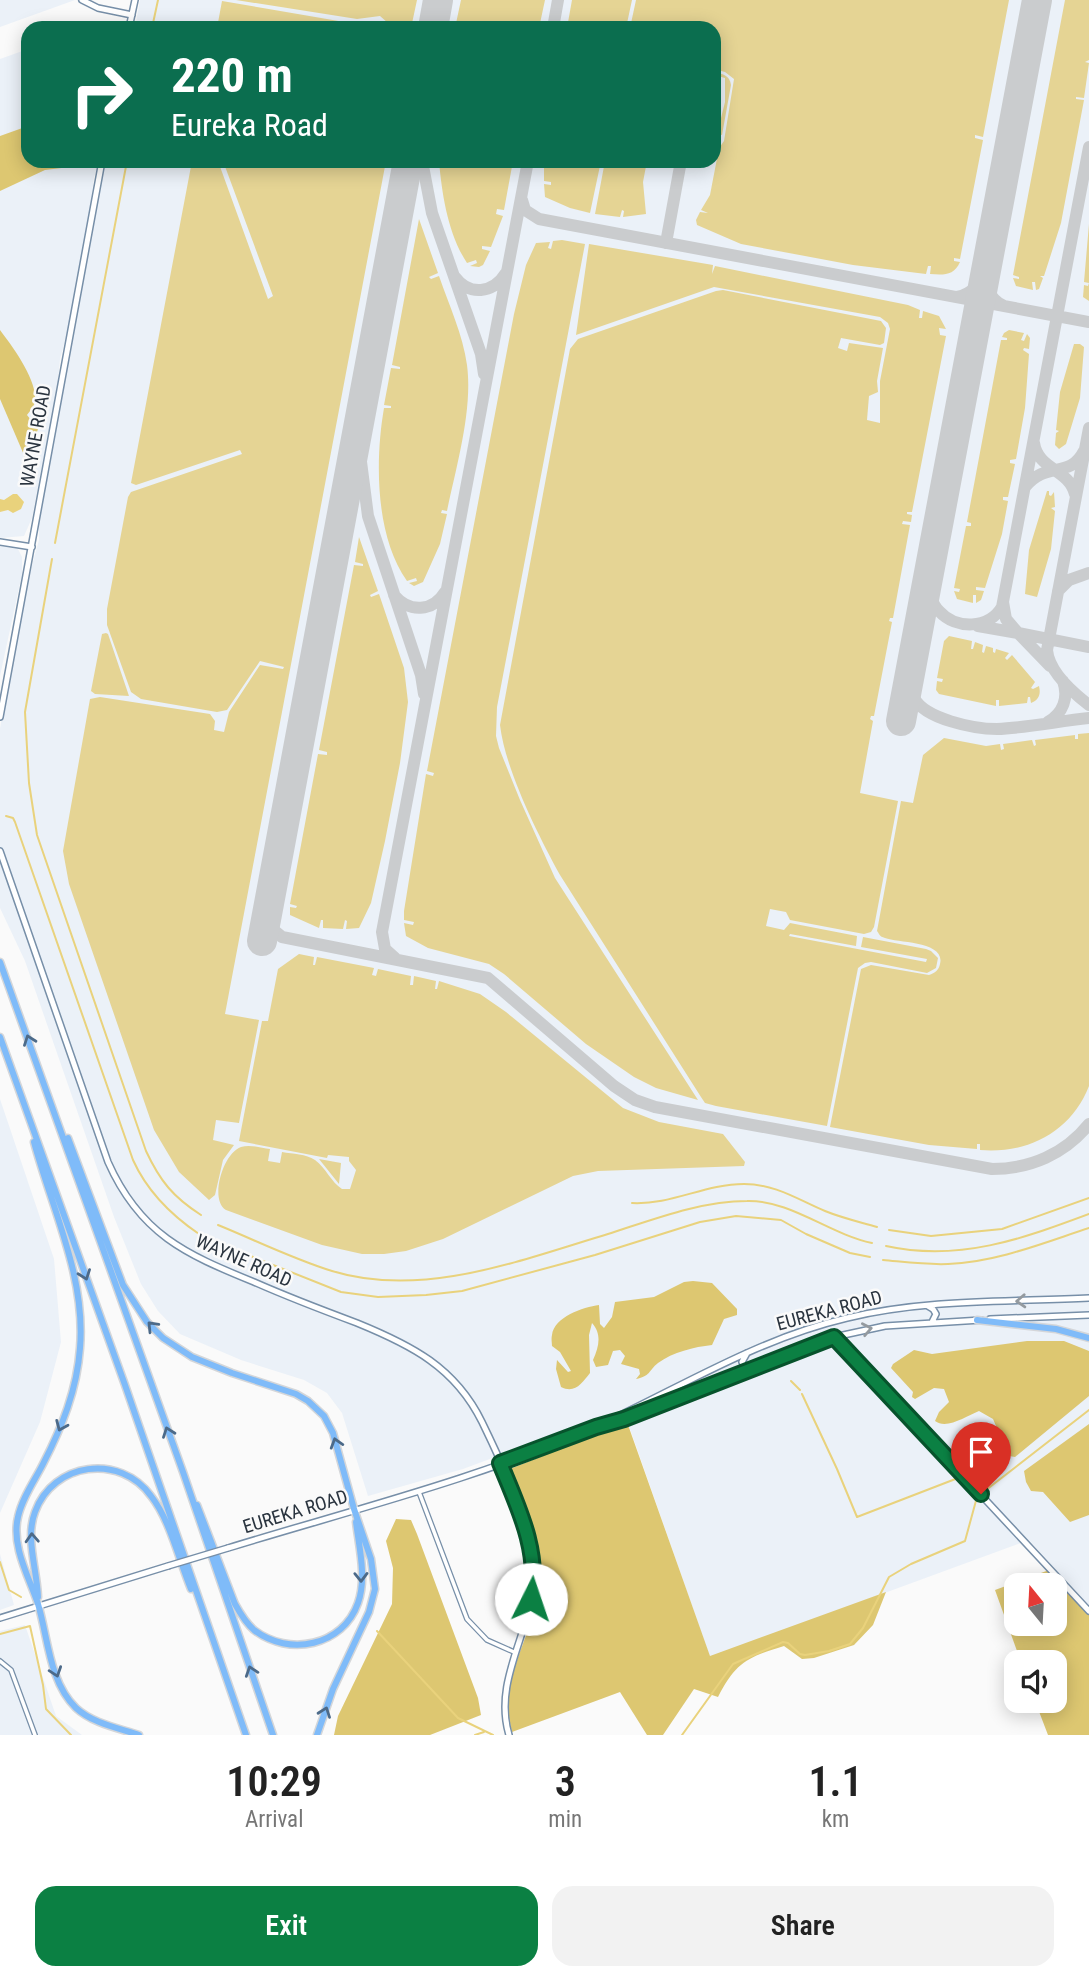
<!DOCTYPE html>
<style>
:root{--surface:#fff;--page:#f2f2f2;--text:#222;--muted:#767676;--accent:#0b8043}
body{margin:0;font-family:"Roboto Condensed",sans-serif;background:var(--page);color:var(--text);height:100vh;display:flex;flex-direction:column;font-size:26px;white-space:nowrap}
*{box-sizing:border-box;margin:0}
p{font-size:23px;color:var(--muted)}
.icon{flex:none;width:38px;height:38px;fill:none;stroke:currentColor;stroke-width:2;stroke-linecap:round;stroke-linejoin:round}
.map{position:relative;height:1735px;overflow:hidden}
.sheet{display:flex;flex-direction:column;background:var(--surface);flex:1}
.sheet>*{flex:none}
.banner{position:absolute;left:21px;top:21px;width:700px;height:147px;border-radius:21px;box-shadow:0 4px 18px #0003;background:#0b6e4f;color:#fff;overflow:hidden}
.needle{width:46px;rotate:342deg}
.tools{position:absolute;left:1004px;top:1573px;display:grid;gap:14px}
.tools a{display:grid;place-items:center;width:63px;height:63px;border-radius:14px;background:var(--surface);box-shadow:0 4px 18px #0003;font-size:35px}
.pin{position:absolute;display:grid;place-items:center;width:60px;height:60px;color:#fff;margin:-72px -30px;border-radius:50% 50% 50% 0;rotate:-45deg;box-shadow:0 0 7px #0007}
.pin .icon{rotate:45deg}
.me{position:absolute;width:77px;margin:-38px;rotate:4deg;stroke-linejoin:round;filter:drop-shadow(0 0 5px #0008)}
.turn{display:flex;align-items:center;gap:24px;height:147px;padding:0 35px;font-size:32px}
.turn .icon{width:91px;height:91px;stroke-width:2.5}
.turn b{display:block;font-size:49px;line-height:60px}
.eta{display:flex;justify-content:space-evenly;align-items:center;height:119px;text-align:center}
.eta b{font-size:42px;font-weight:600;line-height:49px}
.cta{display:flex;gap:14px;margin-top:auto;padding:14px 35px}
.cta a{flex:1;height:80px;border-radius:21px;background:var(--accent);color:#fff;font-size:28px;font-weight:600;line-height:80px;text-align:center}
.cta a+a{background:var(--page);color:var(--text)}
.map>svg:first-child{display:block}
.built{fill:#ebf1f8}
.green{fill:#e5d494}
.forest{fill:#ddc771;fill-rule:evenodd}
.water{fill:#e9d27c}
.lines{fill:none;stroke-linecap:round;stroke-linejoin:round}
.stream{stroke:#e9d27c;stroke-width:2}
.taxiway{stroke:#caccce;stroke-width:12}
.runway{stroke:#caccce;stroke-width:30}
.street-casing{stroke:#778fa8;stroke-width:6}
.secondary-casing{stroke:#778fa8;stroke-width:8}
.highway-casing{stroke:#d4d6d9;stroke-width:9}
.street{stroke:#fff;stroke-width:3.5}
.secondary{stroke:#fff;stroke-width:5}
.highway{stroke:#7fbbf9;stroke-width:6}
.secondary-bridge-casing{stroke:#778fa8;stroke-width:8;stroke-linecap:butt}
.secondary-bridge{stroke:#fff;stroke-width:5}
.oneway{stroke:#4c6a89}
.oneway2{stroke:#949a9f}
.route-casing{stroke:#07532c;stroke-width:18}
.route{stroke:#0b8043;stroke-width:12}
.labels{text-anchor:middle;stroke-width:5;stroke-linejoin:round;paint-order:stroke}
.street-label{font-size:19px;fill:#2a343f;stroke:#fafafa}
</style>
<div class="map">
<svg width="1089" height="1735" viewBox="0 0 1089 1735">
<rect width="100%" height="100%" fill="#fafafa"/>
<!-- built -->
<path class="built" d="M0 0H75L0 27Z
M140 0H1089V1606L1029 1540 710 1657 623 1409 463 1469 368 1496 342 1413 327 1393 304 1380 241 1360 180 1334 158 1311 141 1284 114 1217 25 961 0 908V728L29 576 39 540V521L48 459 105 161H714V28H135Z
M28 49V161H100L94 177 89 216 70 322 60 359 58 382 32 518 24 536 0 538V59Z
M0 546 18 549 22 557V574L0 676Z
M0 1099 54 1259 61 1342 40 1422 0 1513Z
M0 1554 14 1605 0 1610Z
M25 1625 56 1716 82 1735H0V1631Z"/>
<!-- green -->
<path class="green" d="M236 0H417L411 28H388V23L380 16 357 19Z
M461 0H545L539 28H455Z
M572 0H632L626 28H567Z
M636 0H1009L983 137 975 135V138L983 140 960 259 954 258V261L960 262C954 276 943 275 930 274L931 266H928L926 274 853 265 741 244 697 225 696 220 700 212 708 213 701 210 710 195 719 148 724 141 734 79 725 72 714 69V28H630Z
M1065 0H1089V60L1085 62 1089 63 1084 98 1076 97V99L1084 100 1061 223 1044 276H1040L1043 278 1039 289 1036 290 1035 282H1032L1033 290 1016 286 1013 278 1019 279V277L1013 275Z
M222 1 356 24H372L379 28H217Z
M714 72C722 74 730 75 731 85L722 135 717 134 725 102V78L714 75Z
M192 161H218L268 299 273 296 223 161H386L225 1014 259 1020 239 1123 216 1120 213 1140 234 1145 223 1160 215 1195 209 1200 179 1172 154 1130 69 884 63 851 90 699 100 697 210 714 215 721 214 730 224 732 229 712 260 665 283 669 284 667 260 661 227 710 217 712 141 699 131 692 107 625V609L128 497 131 492 242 454 240 450 136 485 131 483Z
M439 161H513L504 210 497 209 496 214 503 216 491 247 482 246V249L490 251 483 265 479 267 470 266 477 263 476 260 467 263C448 234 442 195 439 161Z
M544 161H601L590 213 570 208 545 197 544 184 551 185V182L544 181Z
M605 161H647L643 182 646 214 623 217 624 211 622 210 620 217 595 214Z
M419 219 438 273 429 277 431 279 439 276C449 305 463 335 467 365 473 410 456 467 447 511L442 510 441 513 447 514 440 544 423 582 414 586 409 583 417 581 416 578 407 581C375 536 375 460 384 408H391V406L384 405 391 368 400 369V367L392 365Z
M1089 224V301L1083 297 1084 285 1088 286 1089 283 1084 282Z
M562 240 585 244 497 707 496 736 499 748 520 800 555 878 698 1100 656 1088 634 1077 586 1044 504 974 489 964 428 948 406 936 404 923 413 925 414 922 404 920V911L426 774 433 776 434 773 427 771 514 314 526 265 536 243 550 242 548 248 551 249 553 241Z
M589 244 713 265 712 274 715 266 908 305 920 310 919 318H922L923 311 939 316 946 329 939 328 940 335 946 336 912 512H907V514L912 515 911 522 903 521 902 524 910 525 893 618H890L889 621 892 622 874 716H871L870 719 873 721 860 793 898 801 874 927 871 932 864 934 790 920 786 912 770 909 766 926 784 930 790 923 857 936 856 946 790 934 789 936 926 962 927 959 861 947 863 937 926 949 931 951 938 958 936 968 927 973 871 962 865 963 858 968 827 1126 716 1106 705 1103 701 1097 560 875C538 835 505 769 500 725L570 349 578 339 716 291 723 290 881 321 886 328 884 343 880 345 841 338 838 348 847 351 849 343 883 348 877 381 878 392 869 396 867 420 880 423V381L890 329 888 323 880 317 714 287 576 335Z
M1009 330 1024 333 1021 340 1024 341 1027 334 1030 338 1029 349 1024 348 1023 350 1029 354 1025 408 1016 459 1010 460V463L1015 464 1008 497H1003V500L1008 501 1002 534 985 588 976 587V590L984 591 981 600 976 603V595H973V603L957 599 954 591 959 592 960 589 954 588 966 526H971V523L967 522 1001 340H1007V338L1002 337 1004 333Z
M1074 344H1080L1084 347 1080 398 1066 444 1059 449 1055 445 1056 433 1059 431 1056 430 1060 392Z
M1047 491H1049V495L1051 496 1054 492 1055 507 1051 508 1055 511 1051 549 1037 597 1025 594 1029 550Z
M359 537 378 591 370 595 371 597 379 594 404 668 408 702 400 763 385 841 371 903 359 928 346 929 347 921 345 920 343 929 323 928V920H321L319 928 290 915V907L296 908 297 906 290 904 318 754 327 755V752L319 750 354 565 363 566V564L355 562Z
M106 633 108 634 129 696 95 694 91 691 102 634Z
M949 636 972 641 971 649H973L975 642 983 645 982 652 984 653 986 646 993 648V652L995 653 996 649 1009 653 1005 658 1007 660 1012 655 1035 682 1031 688 1033 689 1039 686C1041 694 1039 700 1031 703L1030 697H1028L1027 703 999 706V700H996V706L939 694 936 690 937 681 942 682 943 679 937 678 944 641Z
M1089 733V1086C1071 1132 1028 1154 980 1150V1144H977V1149L929 1145 830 1127 861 969 871 965 929 975C935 973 939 970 940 964 946 941 898 943 885 938 879 936 880 935 877 931L901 801 913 803 923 755 944 738 986 746 1000 744 1001 750 1004 749 1003 744 1032 740 1034 746 1036 745 1035 740 1075 735V739H1078V734Z
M299 954 314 957 313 965H315L317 957 374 968 372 975 376 976 378 969 411 976 410 985H413L414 976 436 981 435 989H437L439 981 480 994 506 1012 623 1108 659 1122 723 1134 745 1162 744 1166 598 1171 573 1176 443 1239 406 1251 384 1254H362L322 1245 226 1210C209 1200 223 1153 241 1147 250 1144 261 1148 270 1149L268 1161 280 1163 282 1152C293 1154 306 1154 315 1160 326 1168 331 1182 342 1189H350L356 1170 349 1161V1157L328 1155 327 1158 239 1141 262 1021H268L278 969Z
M319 1159 341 1163 339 1184Z"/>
<!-- forest -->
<path class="forest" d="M28 126V161H84L78 166 45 170 0 191V136Z
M0 330C12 346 41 384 34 405 32 409 29 412 27 415L38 429 27 462 0 399Z
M693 1281 712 1283 737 1309V1315L724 1319 712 1345C694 1347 673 1352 658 1363 648 1371 651 1376 636 1379L640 1374 639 1369 621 1364 625 1356 620 1350 613 1351 608 1365 596 1367 593 1360C599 1347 602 1334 592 1323L589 1335 590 1373C582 1383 575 1394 561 1387L556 1369 557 1360 568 1372 571 1371 560 1352 552 1346C552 1343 551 1339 552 1335 554 1317 583 1307 599 1305L600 1324 604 1328 612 1317 615 1302 654 1297 684 1282Z
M1027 1341H1064L1089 1351V1396L1015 1457 1009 1456 993 1419 979 1411C966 1416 947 1430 935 1421L939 1412 949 1402 944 1389 934 1388 915 1399 912 1397 913 1392 891 1368 893 1364 914 1350 932 1354Z
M627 1422 710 1656 886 1592 873 1625 854 1645 814 1658 802 1659 784 1646C748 1657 736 1662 718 1697L694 1689 663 1735H647L620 1692 512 1732C498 1679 530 1643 538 1593 544 1552 522 1512 509 1474L510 1469Z
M1089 1424V1515L1070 1522 1043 1492 1031 1491 1026 1482 1024 1471Z
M396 1519 411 1520 417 1534 478 1698 481 1715 430 1735H334L338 1716 392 1604 393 1568 386 1541Z
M1049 1570 1089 1614V1735H1048L1035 1701H1055V1662H1021L995 1590ZM1017 1586H1055V1624H1017Z"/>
<!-- water -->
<path class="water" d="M13 494H17L24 502 21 509 13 513 8 510 0 512V499L4 500Z"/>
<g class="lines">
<!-- stream -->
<path class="stream" d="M152 28 158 0
M55 543 127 161
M52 559 25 712 29 783 37 835 146 1151C160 1181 173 1197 201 1215
M6 816 13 818 15 822 133 1160C147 1191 171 1215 199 1234
M632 1203C671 1205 705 1184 744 1184 775 1184 797 1199 825 1211 842 1218 860 1222 877 1227
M218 1225C255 1240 293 1259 332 1271 423 1299 521 1260 608 1234 652 1220 700 1201 747 1201 791 1200 829 1234 872 1243
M889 1230 931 1236 1002 1229 1089 1198
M213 1241 341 1292 378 1297 426 1295 462 1291 595 1255 700 1222 736 1216 781 1220 806 1234 850 1253 870 1257
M886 1246C959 1262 1022 1239 1089 1214
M883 1260C905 1262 926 1265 948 1264 997 1262 1043 1243 1089 1228
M791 1381 800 1390
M802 1394 837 1469 857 1517 958 1478 976 1497
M0 1562 9 1590 21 1597
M377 1631 458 1718 493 1735
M0 1634 30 1626 43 1685 46 1709 71 1735
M475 1735 484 1732
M682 1735 733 1664 783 1642 788 1643 800 1654 805 1655 829 1651 850 1644 863 1628 889 1577 911 1564 965 1541 977 1497 1089 1410"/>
<!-- taxiway -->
<path class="taxiway" d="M553 28 558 0
M422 161 432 213 481 354 484 374
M522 200 525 210 539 219 1089 322
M666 243 681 161
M987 268C986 285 987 298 1004 306
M455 277C469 296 493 294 506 273
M957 297C973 294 979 284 986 271
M362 407 360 454 368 516 421 675 424 694
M1089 428 1047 650C1049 672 1072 692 1089 705
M1034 443C1038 470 1069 469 1075 494
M1025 487C1047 460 1069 480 1084 451
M927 580C929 591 931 603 939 611 956 630 989 629 1002 607L1089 147
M1058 591 1069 580 1089 573
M394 595C409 613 433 612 445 592
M1003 602 1006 619 1018 633 1089 647
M978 626 1018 633 1050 666
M911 666C910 676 909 688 914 698 925 719 974 729 997 729 1027 728 1059 721 1089 718
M1048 722C1063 713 1069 698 1063 681
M268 912 271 928 282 937 488 978 614 1086 635 1100 655 1107 992 1169C1030 1169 1065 1154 1089 1124
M395 958 385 949 382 932 528 161"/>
<!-- runway -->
<path class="runway" d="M433 28 438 0
M901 721 1037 0
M262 941 408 161"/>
<defs>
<path id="street" d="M419 1492 467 1619 487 1640 514 1652
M0 1661 11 1670 35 1735"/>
<path id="secondary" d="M82 0 98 8 132 15
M129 28 135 0
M0 542 32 547
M0 717 102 161
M0 851 108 1162C140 1234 185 1254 254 1282 288 1297 322 1310 357 1323 411 1345 455 1367 482 1422 501 1461 538 1539 534 1581 530 1634 493 1681 509 1735
M928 1306 933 1309 936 1314 932 1322
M990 1319 1089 1315
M834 1337 1089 1611
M747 1353 742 1362 744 1366 750 1369
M602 1425 624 1419 834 1337 885 1326 981 1320
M228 1548C348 1511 481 1478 595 1427 678 1389 757 1339 847 1318 925 1299 1009 1302 1089 1298
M0 1618 168 1566"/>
<path id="highway" d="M0 962 183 1472 273 1735
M0 1037 125 1385 246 1735
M68 1138 123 1285 147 1322 163 1338 192 1357 232 1373 296 1394 308 1401 324 1416 333 1433 354 1509 371 1559 375 1589 369 1612 333 1689 317 1735
M34 1142C52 1209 86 1277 80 1348 77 1390 62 1427 43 1464 35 1480 22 1498 18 1517 11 1546 29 1577 38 1604 48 1637 49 1682 76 1708 92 1723 118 1728 139 1735
M977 1320 1056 1329 1089 1338
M197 1505 235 1604C240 1613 246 1623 254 1630 289 1657 343 1646 358 1603 367 1578 359 1547 356 1522
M38 1597C37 1569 25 1538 35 1512 53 1462 120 1453 151 1496 170 1520 179 1560 191 1589"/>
</defs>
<!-- street casing -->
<use href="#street" class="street-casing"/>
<!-- secondary casing -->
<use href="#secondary" class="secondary-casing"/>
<!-- highway casing -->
<use href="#highway" class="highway-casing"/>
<!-- street -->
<use href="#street" class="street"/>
<!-- secondary -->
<use href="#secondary" class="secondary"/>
<!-- highway -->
<use href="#highway" class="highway"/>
<defs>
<path id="secondary-bridge" d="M168 1566 228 1548"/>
</defs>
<!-- secondary-bridge casing -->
<use href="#secondary-bridge" class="secondary-bridge-casing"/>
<!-- secondary-bridge -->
<use href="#secondary-bridge" class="secondary-bridge"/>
</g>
<!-- one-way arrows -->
<defs><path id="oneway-chevron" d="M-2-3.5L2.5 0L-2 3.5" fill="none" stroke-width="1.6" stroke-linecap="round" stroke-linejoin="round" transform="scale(1.75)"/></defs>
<g class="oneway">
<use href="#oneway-chevron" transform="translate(29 1040) rotate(-110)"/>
<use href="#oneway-chevron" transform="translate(85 1275) rotate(70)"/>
<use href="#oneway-chevron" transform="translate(152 1326) rotate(-134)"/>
<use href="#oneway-chevron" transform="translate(61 1426) rotate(113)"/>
<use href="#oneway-chevron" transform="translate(168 1432) rotate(-110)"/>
<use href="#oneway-chevron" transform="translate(336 1443) rotate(-107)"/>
<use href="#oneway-chevron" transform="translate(32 1538) rotate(-93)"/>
<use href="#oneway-chevron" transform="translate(361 1577) rotate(89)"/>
<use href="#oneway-chevron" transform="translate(251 1671) rotate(-109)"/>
<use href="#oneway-chevron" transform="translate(56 1672) rotate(71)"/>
<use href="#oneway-chevron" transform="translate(325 1712) rotate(-70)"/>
</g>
<g class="oneway2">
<use href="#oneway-chevron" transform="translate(1021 1301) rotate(177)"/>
<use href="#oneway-chevron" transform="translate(867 1329) rotate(-11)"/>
</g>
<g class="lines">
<defs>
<path id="route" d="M531 1599C540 1551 518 1507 500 1463L596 1427 624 1419 834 1337 981 1494"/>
</defs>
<!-- route casing -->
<use href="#route" class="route-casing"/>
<!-- route -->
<use href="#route" class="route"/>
</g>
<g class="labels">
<!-- street labels -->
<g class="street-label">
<text transform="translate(35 436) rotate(-80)" y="7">WAYNE ROAD</text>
<text transform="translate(244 1260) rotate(24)" y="7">WAYNE ROAD</text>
<text transform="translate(829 1310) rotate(-15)" y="7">EUREKA ROAD</text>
<text transform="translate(295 1511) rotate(-17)" y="7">EUREKA ROAD</text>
</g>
</g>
</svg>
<div class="tools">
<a><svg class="needle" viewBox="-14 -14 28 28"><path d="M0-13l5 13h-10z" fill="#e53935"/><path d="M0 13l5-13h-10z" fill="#767676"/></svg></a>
<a><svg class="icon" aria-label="sound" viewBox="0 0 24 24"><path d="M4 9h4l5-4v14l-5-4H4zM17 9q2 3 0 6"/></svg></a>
</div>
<div class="pin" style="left:981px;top:1494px;background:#d93025"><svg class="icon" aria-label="arrive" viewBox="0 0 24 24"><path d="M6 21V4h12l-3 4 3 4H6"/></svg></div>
<svg class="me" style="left:531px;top:1599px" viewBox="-20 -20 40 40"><circle r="19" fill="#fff"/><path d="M0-13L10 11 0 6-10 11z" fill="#0b8043"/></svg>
<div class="banner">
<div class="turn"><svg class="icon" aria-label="right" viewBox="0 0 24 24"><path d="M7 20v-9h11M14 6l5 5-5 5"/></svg><div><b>220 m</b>Eureka Road</div></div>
</div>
</div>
<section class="sheet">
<div class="eta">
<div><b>10:29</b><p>Arrival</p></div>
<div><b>3</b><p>min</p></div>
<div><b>1.1</b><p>km</p></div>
</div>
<div class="cta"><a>Exit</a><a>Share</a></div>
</section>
